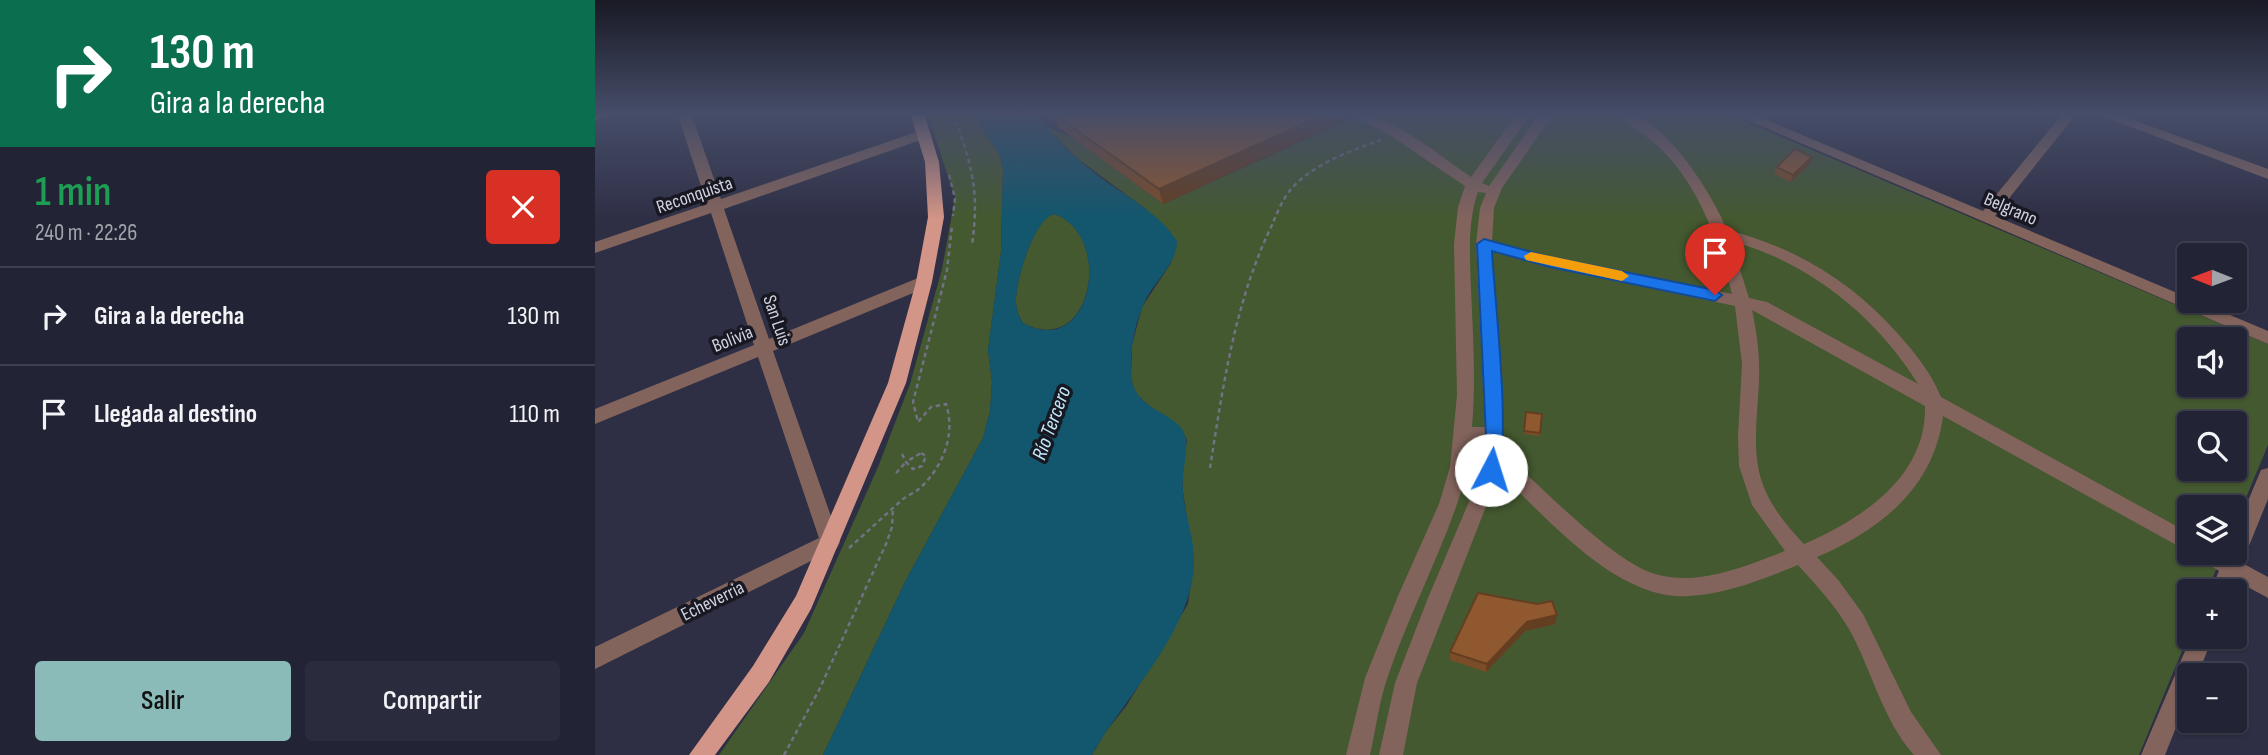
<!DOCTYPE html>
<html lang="es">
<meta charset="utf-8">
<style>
:root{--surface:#222334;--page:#2a2b3c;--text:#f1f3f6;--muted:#a2a4ac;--line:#3f404f;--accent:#8bbbb9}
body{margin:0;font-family:"Sofia Sans Condensed",sans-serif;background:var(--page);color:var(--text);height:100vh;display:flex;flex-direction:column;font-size:26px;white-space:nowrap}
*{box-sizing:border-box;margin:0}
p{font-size:23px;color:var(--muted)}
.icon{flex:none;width:38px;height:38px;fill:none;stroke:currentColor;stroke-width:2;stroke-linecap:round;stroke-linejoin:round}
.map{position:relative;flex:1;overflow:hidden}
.details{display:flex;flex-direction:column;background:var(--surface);width:595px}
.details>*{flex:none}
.top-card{background:#0b6e4f;color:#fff;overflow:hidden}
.needle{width:46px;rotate:271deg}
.tools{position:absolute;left:1582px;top:243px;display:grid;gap:14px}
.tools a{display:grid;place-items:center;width:70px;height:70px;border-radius:7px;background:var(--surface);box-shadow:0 2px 5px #0004,0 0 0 2px var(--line);font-size:35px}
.pin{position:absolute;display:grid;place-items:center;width:60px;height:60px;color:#fff;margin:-72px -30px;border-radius:50% 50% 50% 0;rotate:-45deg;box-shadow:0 0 7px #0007}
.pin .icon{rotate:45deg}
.me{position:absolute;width:77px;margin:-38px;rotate:5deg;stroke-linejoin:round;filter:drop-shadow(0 0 5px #0008)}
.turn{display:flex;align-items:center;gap:24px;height:147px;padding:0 35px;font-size:32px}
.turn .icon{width:91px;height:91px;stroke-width:2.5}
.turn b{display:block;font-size:49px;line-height:60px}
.round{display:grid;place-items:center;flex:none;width:74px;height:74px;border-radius:7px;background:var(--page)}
.headline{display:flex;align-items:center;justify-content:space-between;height:119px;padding:0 35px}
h1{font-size:42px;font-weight:600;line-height:52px;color:#1e9e55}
.action{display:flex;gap:14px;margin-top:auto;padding:14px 35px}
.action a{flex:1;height:80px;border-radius:7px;background:var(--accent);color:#111;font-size:28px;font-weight:600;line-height:80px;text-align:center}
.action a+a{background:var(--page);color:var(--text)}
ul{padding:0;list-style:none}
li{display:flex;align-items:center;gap:21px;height:98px;padding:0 35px;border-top:2px solid var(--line)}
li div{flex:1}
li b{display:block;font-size:26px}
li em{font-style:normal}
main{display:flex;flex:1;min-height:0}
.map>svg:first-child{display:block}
.green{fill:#445930;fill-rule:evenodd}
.water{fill:#12576d;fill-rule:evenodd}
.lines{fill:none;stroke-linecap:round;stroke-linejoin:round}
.path{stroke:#717284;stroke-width:2.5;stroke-dasharray:4.5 3.5;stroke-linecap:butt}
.minor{fill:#83645d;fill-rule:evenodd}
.major{fill:#d39587;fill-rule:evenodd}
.wall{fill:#7b4c28}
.shaded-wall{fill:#643e21}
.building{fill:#8f582f;stroke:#643e21;stroke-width:2}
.route{fill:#1a73e8;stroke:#114b97;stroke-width:2}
.slow{fill:#f59e0b}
.labels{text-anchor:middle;stroke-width:7;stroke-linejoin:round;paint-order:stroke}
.street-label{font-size:19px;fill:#d1d2e0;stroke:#181822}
.water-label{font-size:21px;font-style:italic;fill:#c0e9fa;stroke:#181822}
</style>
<main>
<section class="details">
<div class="top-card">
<div class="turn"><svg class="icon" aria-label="right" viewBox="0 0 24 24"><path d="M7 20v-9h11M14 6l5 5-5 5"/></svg><div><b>130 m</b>Gira a la derecha</div></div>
</div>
<div class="headline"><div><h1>1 min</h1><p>240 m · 22:26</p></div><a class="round" style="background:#d93025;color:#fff"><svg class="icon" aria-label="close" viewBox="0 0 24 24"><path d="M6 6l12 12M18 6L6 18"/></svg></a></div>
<ul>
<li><svg class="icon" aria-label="right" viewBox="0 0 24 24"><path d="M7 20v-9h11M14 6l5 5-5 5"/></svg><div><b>Gira a la derecha</b></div><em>130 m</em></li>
<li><svg class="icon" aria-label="arrive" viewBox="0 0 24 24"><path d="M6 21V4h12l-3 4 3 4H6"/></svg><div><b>Llegada al destino</b></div><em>110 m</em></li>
</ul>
<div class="action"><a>Salir</a><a>Compartir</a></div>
</section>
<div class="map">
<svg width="1673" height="755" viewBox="0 0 1673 755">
<rect width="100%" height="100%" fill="#2e2f45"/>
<!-- green -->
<path class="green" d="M332 113H383L387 128 405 155 408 169 406 252 393 350 397 382 395 411 388 438 311 580 228 755H124L209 633 283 467 315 384 347 269 360 197Z
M768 113H1130L1673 344V445L1640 524V508H1594V553H1628L1612 591 1594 592V634L1544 755H497L509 734 532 705 593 604 599 562 588 492 587 466 592 440 586 428 559 410 539 392 536 376 537 345 547 307 576 263 582 242 549 208 482 158 450 126 477 137 568 204ZM1594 340H1640V385H1594ZM1594 424H1640V469H1594Z
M459 214C519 234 498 360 428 323 424 317 421 310 421 302 420 282 439 218 459 214Z"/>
<!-- water -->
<path class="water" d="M383 113H439C459 136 478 157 502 175 528 195 564 212 582 241 582 263 562 279 552 297 540 320 535 347 536 374 538 414 586 410 591 439 593 452 586 476 588 492 590 515 599 537 599 560 599 630 530 696 497 755H228L311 580 388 438 395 411 397 382 393 350 406 252 408 169 405 155 387 128ZM459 214C519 234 498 361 428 323 424 317 421 310 421 302 420 282 439 219 459 214Z"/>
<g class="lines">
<!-- path -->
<path class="path" d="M359 113C376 167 385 187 377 245
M354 175 360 198 358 216
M326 453 331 456 327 466 318 469 311 462Z
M307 454 311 462
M615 468C628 386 640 301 677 225 682 213 688 198 697 188 720 163 755 151 786 140
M301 473 311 462
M254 548C272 532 289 516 307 500 312 495 320 493 325 488 348 467 361 434 351 404L336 407 323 422 318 402 352 270 357 226
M189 755 224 690 291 544 297 527 298 508"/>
<!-- minor -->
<path class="minor" d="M82 113H96L126 199 324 131 329 130 336 134 334 137 129 209 174 339 323 278 329 276 337 282 335 286 178 351 245 542 242 548 0 669V647L224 538 163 357 0 424V409L159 345 116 213 0 253V242L112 204Z
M752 113C798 113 840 153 876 177L922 113H936L887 183 894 186 945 113H959L907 188 899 208 897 241 955 257 1137 294C1123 241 1105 187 1065 148 1052 136 1035 126 1022 113 1027 113 1035 112 1039 114 1076 129 1118 195 1132 230 1202 248 1256 281 1304 335 1321 354 1336 373 1346 397L1594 533V552L1348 416C1339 488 1285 530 1222 557L1244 581 1268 614 1316 712 1346 755H1319C1287 719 1277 670 1254 629 1240 605 1221 585 1203 565 1168 579 1132 594 1094 596 1021 601 953 518 904 473L822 683 808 755H784L800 683 833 598 882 483 885 471 873 468C854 540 817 605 793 676 784 701 781 729 775 755H751L770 678 803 596 844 504 855 467 862 395 859 244 863 207 870 186 790 132ZM883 192 891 193 885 208 881 244 890 427H877C881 381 878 335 876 290 875 257 872 223 883 192ZM1136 241C1214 262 1281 316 1323 384L1172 302 1154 298ZM897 252 955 267 1140 306 1147 364 1143 437 1144 466 1157 505 1190 551C1151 566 1102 587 1060 574 1019 562 951 491 917 461L907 449 909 444ZM1157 310 1330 406C1332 476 1267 519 1209 544 1192 526 1175 506 1167 482 1156 449 1163 413 1164 380 1165 356 1162 333 1157 310ZM884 440 888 444 889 451 881 455 878 452 877 445Z
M1136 113H1155L1388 211 1468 113H1482L1400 216 1594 298V301H1602L1673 331V344Z
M1499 113H1519L1673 169V179Z
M1673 468V499L1647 563 1673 577V598L1640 580 1636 592H1615L1624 571 1604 559 1601 553H1640V532L1666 470Z
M1596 637H1618L1602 676H1594V695L1570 755H1546Z"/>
<!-- major -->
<path class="major" d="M0 113H17L0 120Z
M315 113H329L344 162 349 217 337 282 311 383 216 609 174 682 120 755H94L158 666 201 596 293 383 321 282 333 217 330 162Z"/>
</g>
<!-- wall -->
<path class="wall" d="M454 113H745L746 122 568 204 464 128Z
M1217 157 1214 165 1196 182 1179 174 1182 167Z
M931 412 947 414 944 436 929 434Z
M883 593 960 624 930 631 891 672 855 660V652Z"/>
<!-- shaded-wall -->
<path class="shaded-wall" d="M732 113H745L746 122 568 204 564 189Z
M1217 157 1214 165 1196 182 1198 175Z
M962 615 960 624 930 631 891 672 892 664 932 622Z"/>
<!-- building -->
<path class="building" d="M458 113H732L564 189Z
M1200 149 1217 157 1198 175 1182 167Z
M931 412 947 414 945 433 929 431Z
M883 593 942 604 957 601 962 615 932 622 892 664 855 652Z"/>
<!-- sky -->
<linearGradient id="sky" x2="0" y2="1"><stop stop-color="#191a26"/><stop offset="0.52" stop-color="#464d68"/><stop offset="1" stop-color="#464d68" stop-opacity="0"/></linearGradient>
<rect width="1673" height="219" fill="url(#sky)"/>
<!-- route -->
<path class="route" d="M889 239 955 257 1120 290 1127 295 1120 301 955 267 897 251C899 292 917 446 902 475L896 477 890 475 888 470 891 436 882 244Z"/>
<!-- slow -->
<path class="slow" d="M936 252 1027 271 1034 276 1027 281 931 260 929 256Z"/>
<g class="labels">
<!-- street labels -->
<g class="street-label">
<text transform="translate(99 194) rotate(-19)" y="7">Reconquista</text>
<text transform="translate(1416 208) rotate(23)" y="7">Belgrano</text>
<text transform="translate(183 320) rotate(71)" y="7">San Luis</text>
<text transform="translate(137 338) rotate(-22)" y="7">Bolivia</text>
<text transform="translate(117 600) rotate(-26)" y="7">Echeverria</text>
</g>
<!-- water labels -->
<g class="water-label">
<text transform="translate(456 423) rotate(-70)" y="7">Río Tercero</text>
</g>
</g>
</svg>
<div class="tools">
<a><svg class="needle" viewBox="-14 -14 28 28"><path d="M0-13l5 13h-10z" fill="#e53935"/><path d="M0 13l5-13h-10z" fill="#a2a4ac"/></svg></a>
<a><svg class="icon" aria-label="sound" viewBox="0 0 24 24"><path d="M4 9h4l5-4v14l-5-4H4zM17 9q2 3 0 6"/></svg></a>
<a><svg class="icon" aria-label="search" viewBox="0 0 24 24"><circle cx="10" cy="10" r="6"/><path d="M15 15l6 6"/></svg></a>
<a><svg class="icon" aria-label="layers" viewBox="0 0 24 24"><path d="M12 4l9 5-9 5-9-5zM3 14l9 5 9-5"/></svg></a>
<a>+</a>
<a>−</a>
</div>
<div class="pin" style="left:1120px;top:295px;background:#d93025"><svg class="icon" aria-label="arrive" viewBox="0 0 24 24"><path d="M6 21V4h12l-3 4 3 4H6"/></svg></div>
<svg class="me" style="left:896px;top:470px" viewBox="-20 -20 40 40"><circle r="19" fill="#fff"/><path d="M0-13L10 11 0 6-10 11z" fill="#1a73e8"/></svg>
</div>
</main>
